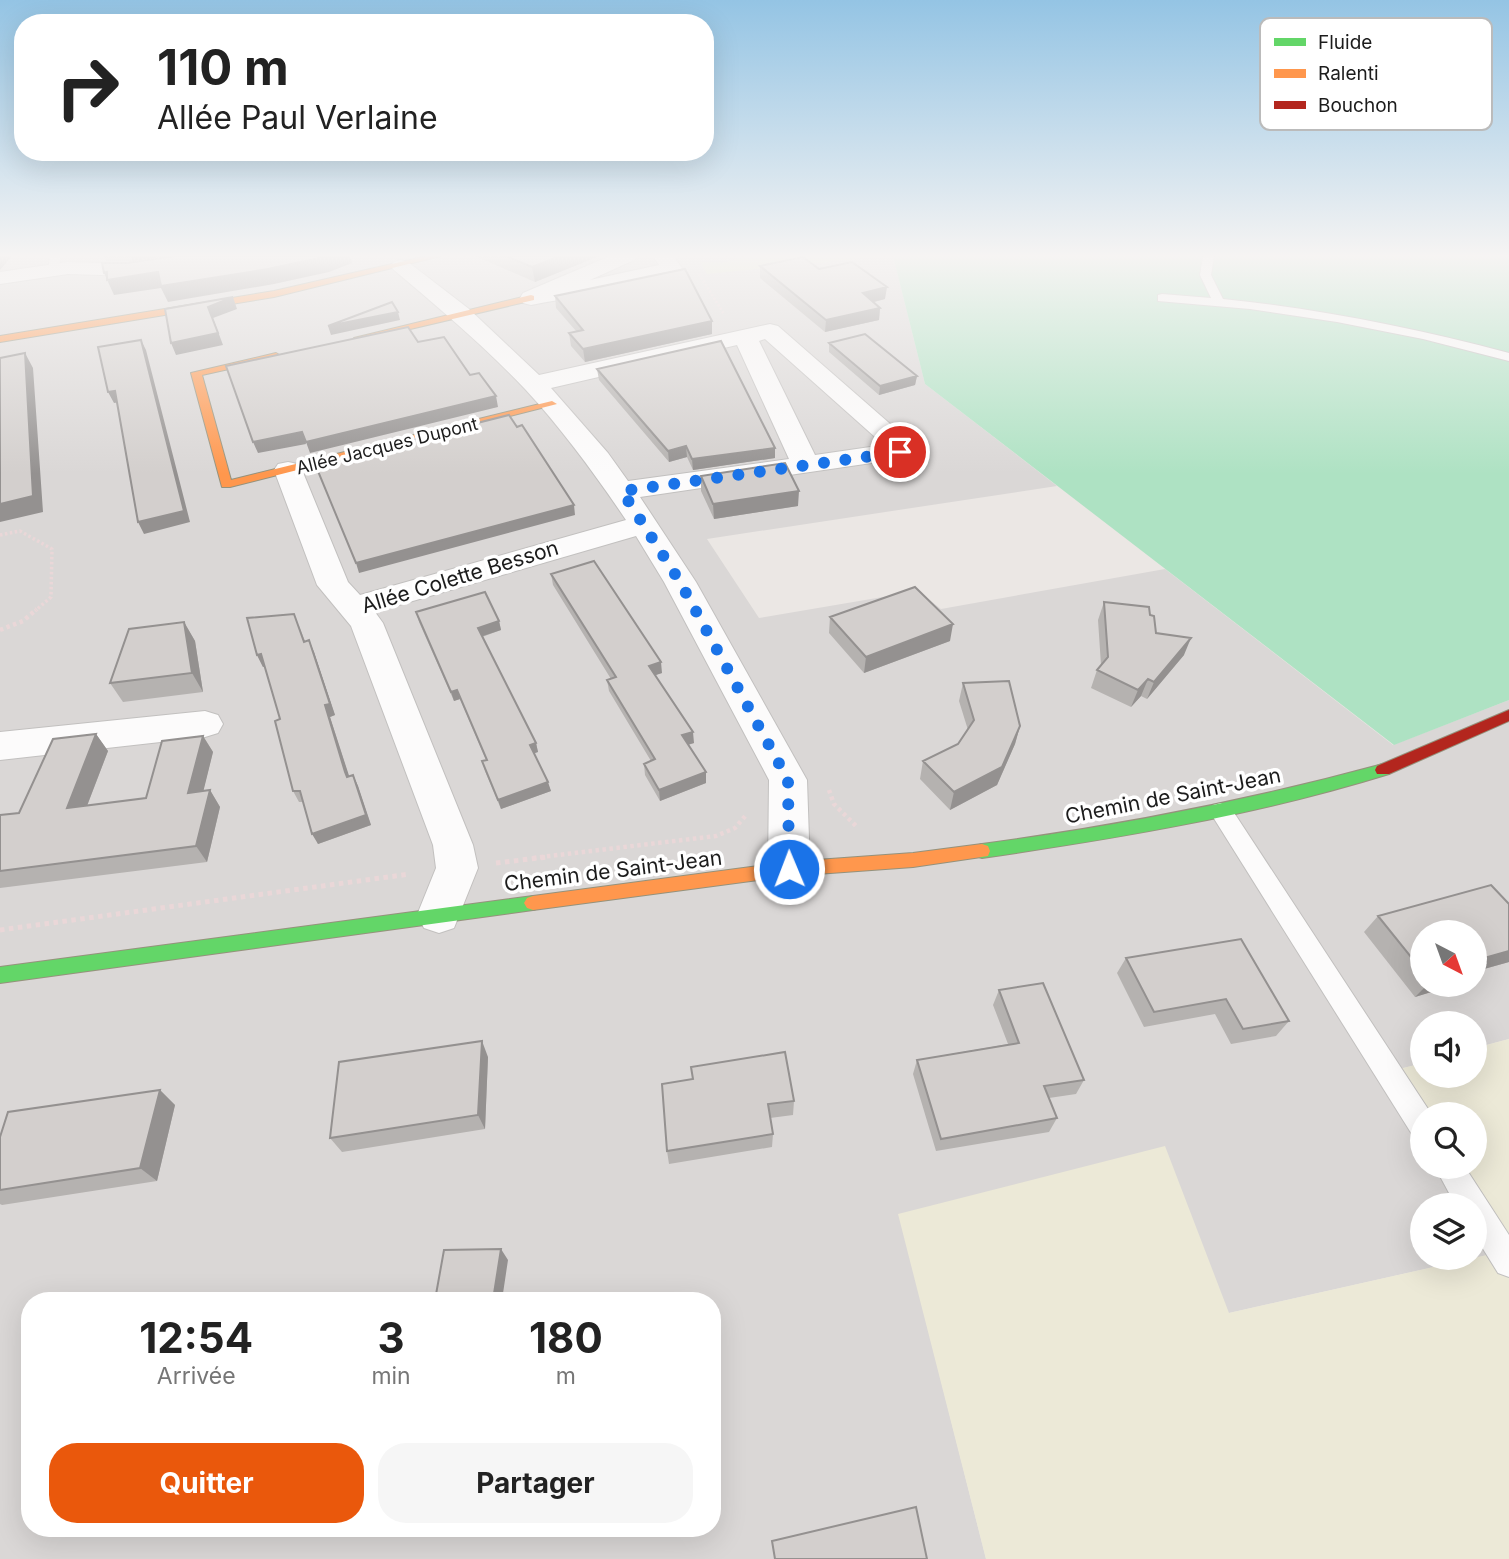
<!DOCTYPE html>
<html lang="fr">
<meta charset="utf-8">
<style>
:root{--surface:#fff;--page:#f6f6f6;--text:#222;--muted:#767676;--accent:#ea580c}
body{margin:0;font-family:Inter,sans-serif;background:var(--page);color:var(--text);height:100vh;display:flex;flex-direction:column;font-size:26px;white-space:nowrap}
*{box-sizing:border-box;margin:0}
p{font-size:23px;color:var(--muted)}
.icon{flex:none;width:38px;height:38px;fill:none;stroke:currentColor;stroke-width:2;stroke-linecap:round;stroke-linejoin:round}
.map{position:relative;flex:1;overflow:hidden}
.sheet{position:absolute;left:21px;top:1292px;width:700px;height:245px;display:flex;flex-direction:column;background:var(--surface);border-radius:28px;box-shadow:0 7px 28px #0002}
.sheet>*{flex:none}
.guide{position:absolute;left:14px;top:14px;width:700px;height:147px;border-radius:28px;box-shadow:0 7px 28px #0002;background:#fff;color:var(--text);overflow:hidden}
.needle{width:46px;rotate:139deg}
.controls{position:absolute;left:1410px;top:920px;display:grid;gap:14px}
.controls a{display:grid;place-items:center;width:77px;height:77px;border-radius:50%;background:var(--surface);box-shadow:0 7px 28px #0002;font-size:35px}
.pin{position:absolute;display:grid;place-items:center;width:60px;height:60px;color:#fff;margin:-30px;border:4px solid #fff;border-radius:50%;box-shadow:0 2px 7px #0007}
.me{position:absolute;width:77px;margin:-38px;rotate:359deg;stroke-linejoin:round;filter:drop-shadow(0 0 5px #0008)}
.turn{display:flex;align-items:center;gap:24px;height:147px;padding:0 28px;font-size:32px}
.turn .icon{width:91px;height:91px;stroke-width:2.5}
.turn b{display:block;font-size:49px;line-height:60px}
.eta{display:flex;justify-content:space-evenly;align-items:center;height:119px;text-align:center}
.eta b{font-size:42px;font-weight:700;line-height:49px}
.cta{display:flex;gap:14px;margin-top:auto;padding:14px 28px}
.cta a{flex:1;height:80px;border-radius:28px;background:var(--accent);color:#fff;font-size:28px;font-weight:700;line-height:80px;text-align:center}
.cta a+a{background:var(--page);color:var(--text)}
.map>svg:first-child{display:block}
.residential{fill:#dad7d6;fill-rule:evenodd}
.farmland{fill:#ece9d7}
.grass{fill:#dee8c2}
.pitch{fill:#aee2c3}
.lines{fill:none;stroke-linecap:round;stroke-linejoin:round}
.lane-casing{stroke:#c2c0bf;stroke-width:2}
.street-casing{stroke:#c2c0bf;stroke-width:2}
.fast-casing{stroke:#95927c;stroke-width:2}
.slow-casing{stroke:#95927c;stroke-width:2}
.jam-casing{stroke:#95927c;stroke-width:2}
.path-far3{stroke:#ead7d8;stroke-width:2.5;stroke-dasharray:2 2;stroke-linecap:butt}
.path-far2{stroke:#ead7d8;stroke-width:3.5;stroke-dasharray:2.5 2.5;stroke-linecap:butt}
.path-far1{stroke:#ead7d8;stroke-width:4.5;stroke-dasharray:3.5 3.5;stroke-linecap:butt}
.path{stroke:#ead7d8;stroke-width:5;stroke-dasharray:4.5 4.5;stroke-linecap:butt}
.lane{fill:#fcfbfb;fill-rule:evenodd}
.street{fill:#fcfbfb;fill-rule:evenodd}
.fast{fill:#63d668;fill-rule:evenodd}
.slow{fill:#ff974d;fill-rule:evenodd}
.jam{fill:#b3261e;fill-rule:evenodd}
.wall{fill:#b5b2b0}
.shaded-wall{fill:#949190}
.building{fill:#d3cfcd;stroke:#949190;stroke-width:2}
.route{stroke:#1a73e8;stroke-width:12;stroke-dasharray:0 21.6}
.labels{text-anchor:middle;stroke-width:7;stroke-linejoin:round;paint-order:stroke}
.far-street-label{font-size:18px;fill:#1c1c1c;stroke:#fff}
.street-label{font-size:21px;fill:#1c1c1c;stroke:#fff}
.key{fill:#fff;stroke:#bbb;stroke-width:2}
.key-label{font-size:19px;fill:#1c1c1c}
</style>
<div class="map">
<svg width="1509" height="1559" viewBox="0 0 1509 1559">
<rect width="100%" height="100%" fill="#ebe7e4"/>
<!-- residential -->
<path class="residential" d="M0 256H893L925 384 1057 486 707 539 759 618 918 591 941 609 1165 569 1393 745 1509 700V1039L1475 1048V1024H1423V1063L1400 1069 1423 1115V1167H1463L1509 1250 1475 1258V1206H1423V1258H1474L1229 1313 899 1214 986 1559H0ZM1423 933H1475V985H1423ZM30 1300H712V1528H30Z"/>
<!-- farmland -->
<path class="farmland" d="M1509 1039V1237L1463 1167H1475V1115H1429L1399 1069 1423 1063V1076H1475V1048Z
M1165 1146 1229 1313 1509 1250V1559H986L898 1214Z"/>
<!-- grass -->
<path class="grass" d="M747 256H885L707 274 700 262 722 263Z"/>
<!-- pitch -->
<path class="pitch" d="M893 256H1509V700L1394 745 925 384Z"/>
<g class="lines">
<defs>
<path id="lane" d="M50 256H61L58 272 48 270Z
M1203 256H1214L1211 275 1223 299C1320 309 1415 328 1509 353V361L1423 339 1337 322 1250 309 1158 301V295L1162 294 1211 298 1200 275Z
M1221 803 1229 805 1432 1115H1423V1139L1413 1136 1213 817 1210 811 1213 805Z
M1435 1167H1465L1509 1235V1277L1498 1273 1475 1236V1206H1456Z"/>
<path id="street" d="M183 256H230L227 260 220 262 133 276 68 274 0 284V272L68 262 133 264Z
M610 256H637L634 260 590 280 659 265 653 256H673L682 268C671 283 555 300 531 305L523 303 520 298 523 293Z
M401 260 408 262 469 309 539 375 770 324 778 326 920 450 916 456 906 458 640 497 696 582 807 780 810 869 804 881 789 886 774 881 768 869 769 780 664 582 636 536 375 612 383 623 473 845 478 868 454 928 439 933 424 928 417 915 436 868 433 845 351 626 317 585 274 470 278 464 288 462 298 464 302 470 348 582 360 595 626 520C595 474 562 429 525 389 484 346 439 308 394 270L390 266 394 262ZM765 339 884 445 815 455 759 341ZM737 345 789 459 628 481 608 453 551 388Z
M205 711 218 715 223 724 218 733 205 737 0 760V732Z"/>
<path id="fast" d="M1383 764 1389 766 1391 770 1389 774C1257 815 1119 838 982 858L976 856 974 851 976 846 982 844C1118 826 1251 800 1383 764Z
M533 896 539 898 542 903 539 908 533 910 0 983V967Z"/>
<path id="slow" d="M427 256H441L274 297 0 342V336L274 291Z
M531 295 534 296V300L359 341 354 338Z
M276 353 281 356 279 358 202 375 231 480 552 401 557 404 230 487H222L191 373Z
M982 844 988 846 990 851 988 856 913 867 789 876 533 910 527 908 524 903 527 898 533 896 789 862 913 853Z"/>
<path id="jam" d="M1509 710V721L1389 774H1377L1375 770 1377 766Z"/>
</defs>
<!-- lane casing -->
<use href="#lane" class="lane-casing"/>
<!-- street casing -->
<use href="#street" class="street-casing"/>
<!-- fast casing -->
<use href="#fast" class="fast-casing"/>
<!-- slow casing -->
<use href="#slow" class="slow-casing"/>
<!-- jam casing -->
<use href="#jam" class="jam-casing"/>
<!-- path-far3 -->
<path class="path-far3" d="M465 265 490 256
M699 274 724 314"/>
<!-- path-far2 -->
<path class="path-far2" d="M0 535 20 531 52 549 51 597 35 611"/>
<!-- path-far1 -->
<path class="path-far1" d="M0 630 23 621 37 609
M829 790 834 804 857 827
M533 858 716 836 735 828 747 814"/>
<!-- path -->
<path class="path" d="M496 863 547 857
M0 930 410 874"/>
<!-- lane -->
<use href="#lane" class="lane"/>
<!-- street -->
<use href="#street" class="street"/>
<!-- fast -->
<use href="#fast" class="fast"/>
<!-- slow -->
<use href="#slow" class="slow"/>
<!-- jam -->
<use href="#jam" class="jam"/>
</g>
<!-- wall -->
<path class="wall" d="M103 256H169L133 261H106Z
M475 256H599L535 282Z
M760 266 819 269 885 299 874 302 880 308 879 320 825 332 760 278Z
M555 296 712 334 585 362 571 346 569 333 576 331 556 308Z
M829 343 917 376 915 385 879 395 829 352Z
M597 369 775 448V458L693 470 687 457 669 462 599 380Z
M701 476 798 506 714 519 701 491Z
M551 574 662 673 655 675 694 743 688 745 706 772V783L660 801 645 775 644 764 651 761 609 691 607 680 611 679 553 585Z
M1104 602 1150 615 1156 633 1184 655 1147 699 1141 696 1131 707 1091 688 1097 670 1101 665 1098 620Z
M416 612 499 621 501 630 482 637 536 743 538 752 534 753 551 791 501 809 485 771 482 761 486 760 460 699 454 701 419 622Z
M830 617 950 641 864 673 829 633Z
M184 622 195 641 203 692 123 702 110 683Z
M299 626 305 641 314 652 335 715 330 717 349 777 353 775 358 786 371 825 318 844 303 802H299L293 791 280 719 265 666 263 667 257 655Z
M963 683 1020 726 1015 744 997 785 950 810 920 779 923 761 958 744 968 730 959 701Z
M96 734 108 751 87 806 146 798 203 736 213 752 203 791 210 790 220 807 207 862 0 888V815L19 813Z
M1509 904V962L1484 969 1423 933V985H1454L1415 997 1364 932 1378 916Z
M1126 958 1289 1021 1276 1036 1231 1044 1215 1014 1144 1027 1117 973Z
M999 990 1084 1080 1076 1094 1049 1098 1057 1118 1049 1132 936 1151 913 1074 917 1060 1008 1044 993 1005Z
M488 1057 485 1129 342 1152 330 1138Z
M693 1079 794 1101 793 1115 770 1118 773 1134 772 1147 669 1164 667 1151Z
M160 1090 175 1105 157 1181 2 1205 0 1204V1137Z"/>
<!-- shaded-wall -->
<path class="shaded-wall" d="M0 256H12L0 270Z
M130 256H169L133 261Z
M328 256H350L352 263 329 272 274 284 168 302 161 288 114 295 104 273 158 272Z
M560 256H599L535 282 532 267Z
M887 287 885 299 862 305 863 293Z
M233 297 237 309 213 318 223 345 176 355 171 343 208 307Z
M880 308 879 320 825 332 826 320Z
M398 312 400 320 331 335 328 326Z
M712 321V334L585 362 583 349Z
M141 340 146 350 190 522 144 534 138 522Z
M25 353 33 368 43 512 0 522V504Z
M917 376 915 385 879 395 880 386Z
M115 391 120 402 114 403 108 392Z
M496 396 498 407 310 453 306 442Z
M302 432 306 444 258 453 253 442Z
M686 446 687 457 669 462 668 451Z
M775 448V458L693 470 692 459Z
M799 491 798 506 714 519 713 504Z
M574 505 575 515 359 573 356 563Z
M499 621 501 630 480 637 478 628Z
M184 622 195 641 203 692 192 673Z
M953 624 950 641 864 673 866 657Z
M1191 638 1184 655 1147 699 1154 682Z
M309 640 314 652 335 715 330 717 353 788 347 777 325 705Z
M261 654 267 666 263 667 257 655Z
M661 662 662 673 650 677 649 666Z
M1148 679 1141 696 1131 707 1138 690Z
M457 690 460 699 454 701 451 692Z
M1020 726 1015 744 997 785 950 810 954 792Z
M693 732 694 743 683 746 682 735Z
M96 734 108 751 80 824 67 808Z
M203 736 213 752 199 809 188 793Z
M536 743 538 752 532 754 530 745Z
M706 772V783L660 801 659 790Z
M353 775 358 786 371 825 318 844 312 834Z
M548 782 551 791 501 809 498 800Z
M210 790 220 807 207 862 196 846Z
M1509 951V962L1484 969 1475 977V966L1484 958Z
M1427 985H1454L1415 997Z
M482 1041 488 1057 485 1129 478 1115Z
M160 1090 175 1105 157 1181 140 1168Z
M501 1249 508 1260 502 1300H493Z"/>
<!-- building -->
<path class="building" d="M176 256H328L268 269 161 286 158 272 107 280V272L104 273 102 263H126Z
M506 256H560L532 267Z
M803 257 819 269 852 262 887 287 863 293 880 308 826 320 760 266Z
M685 269 712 321 583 349 569 333 583 330 555 296Z
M233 297 208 307 218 333 171 343 165 309Z
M392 302 398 312 328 326Z
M408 327 418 342 444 337 470 375 479 373 496 396 306 442 302 432 253 442 226 366Z
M865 334 917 376 880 386 829 343Z
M141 340 184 511 138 522 115 391 108 392 98 347Z
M721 341 775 448 692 459 686 446 668 451 597 369Z
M25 353 33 496 0 504V358Z
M509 415 517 427 522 425 574 505 356 563 315 464Z
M785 463 799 491 713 504 701 476Z
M594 561 661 662 649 666 693 732 682 735 706 772 659 790 644 764 655 759 607 680 616 677 551 574Z
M915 587 953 624 866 657 830 617Z
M485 592 499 621 478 628 536 743 530 745 548 782 498 800 482 761 487 760 457 690 451 692 416 612Z
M1104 602 1149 607 1150 615 1154 616 1156 633 1191 638 1154 682 1148 679 1138 690 1097 670 1108 657Z
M294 614 304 642 309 640 330 704 325 705 345 772 347 777 353 775 366 815 312 834 300 791H293L275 721 280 719 261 654 257 655 247 618Z
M184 622 192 673 110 683 129 629Z
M1009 681 1020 726 1002 767 954 792 923 761 958 744 974 720 963 683Z
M96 734 67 808 146 798 162 741 203 736 188 793 210 790 196 846 0 871V815L19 813 53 739Z
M1491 885 1509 904V951L1484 958 1489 964 1475 968V933H1423V972L1378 916Z
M1241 939 1289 1021 1243 1029 1226 999 1154 1012 1126 958Z
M1043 983 1084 1080 1044 1086 1057 1118 941 1139 917 1060 1019 1043 999 990Z
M482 1041 478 1115 330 1138 339 1062Z
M785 1052 794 1101 768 1104 773 1134 667 1151 662 1084 693 1079 691 1067Z
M160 1090 140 1168 0 1190V1137L8 1112Z
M501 1249 493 1300H435L444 1250Z
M916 1507 927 1559H775L772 1541Z"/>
<!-- sky -->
<linearGradient id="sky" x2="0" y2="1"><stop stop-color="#94c4e4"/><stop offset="0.54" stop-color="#f6f4f3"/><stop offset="1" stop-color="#f6f4f3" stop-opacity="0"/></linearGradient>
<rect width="1509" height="474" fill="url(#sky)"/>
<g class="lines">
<!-- route -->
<path class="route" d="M789 869 788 780 680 582 622 491 900 452"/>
</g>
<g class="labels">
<!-- far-street labels -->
<g class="far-street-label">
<text transform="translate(387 446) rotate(-14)" y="6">Allée Jacques Dupont</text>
</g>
<!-- street labels -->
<g class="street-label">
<text transform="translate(460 577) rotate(-17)" y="7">Allée Colette Besson</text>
<text transform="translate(1173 796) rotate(-11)" y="7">Chemin de Saint-Jean</text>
<text transform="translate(613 871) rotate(-7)" y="7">Chemin de Saint-Jean</text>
</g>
</g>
<!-- legend -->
<rect x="1260" y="18" width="232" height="112" rx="10" class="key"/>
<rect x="1274" y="38" width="32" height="8" fill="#63d668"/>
<rect x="1274" y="69" width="32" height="9" fill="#ff974d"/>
<rect x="1274" y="101" width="32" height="8" fill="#b3261e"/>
<g class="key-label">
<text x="1318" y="49">Fluide</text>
<text x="1318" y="80">Ralenti</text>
<text x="1318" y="112">Bouchon</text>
</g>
</svg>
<div class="controls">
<a><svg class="needle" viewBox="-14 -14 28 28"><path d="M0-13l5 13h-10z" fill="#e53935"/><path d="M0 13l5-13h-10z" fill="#767676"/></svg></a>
<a><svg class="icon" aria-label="sound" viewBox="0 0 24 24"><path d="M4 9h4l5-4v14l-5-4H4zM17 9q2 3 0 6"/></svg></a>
<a><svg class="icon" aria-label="search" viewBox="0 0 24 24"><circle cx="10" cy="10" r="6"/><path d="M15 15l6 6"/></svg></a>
<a><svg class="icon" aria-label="layers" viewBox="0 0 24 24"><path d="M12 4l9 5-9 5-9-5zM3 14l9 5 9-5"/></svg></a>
</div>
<div class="pin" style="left:900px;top:452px;background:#d93025"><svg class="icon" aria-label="arrive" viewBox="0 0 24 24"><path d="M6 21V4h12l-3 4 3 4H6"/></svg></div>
<svg class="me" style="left:789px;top:869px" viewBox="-20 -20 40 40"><circle r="17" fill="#1a73e8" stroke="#fff" stroke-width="3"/><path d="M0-11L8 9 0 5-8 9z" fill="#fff"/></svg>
<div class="guide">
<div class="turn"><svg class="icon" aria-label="right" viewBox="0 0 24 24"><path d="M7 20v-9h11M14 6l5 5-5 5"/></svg><div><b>110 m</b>Allée Paul Verlaine</div></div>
</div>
<section class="sheet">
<div class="eta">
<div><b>12:54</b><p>Arrivée</p></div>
<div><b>3</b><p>min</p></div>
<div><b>180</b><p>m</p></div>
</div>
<div class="cta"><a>Quitter</a><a>Partager</a></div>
</section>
</div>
